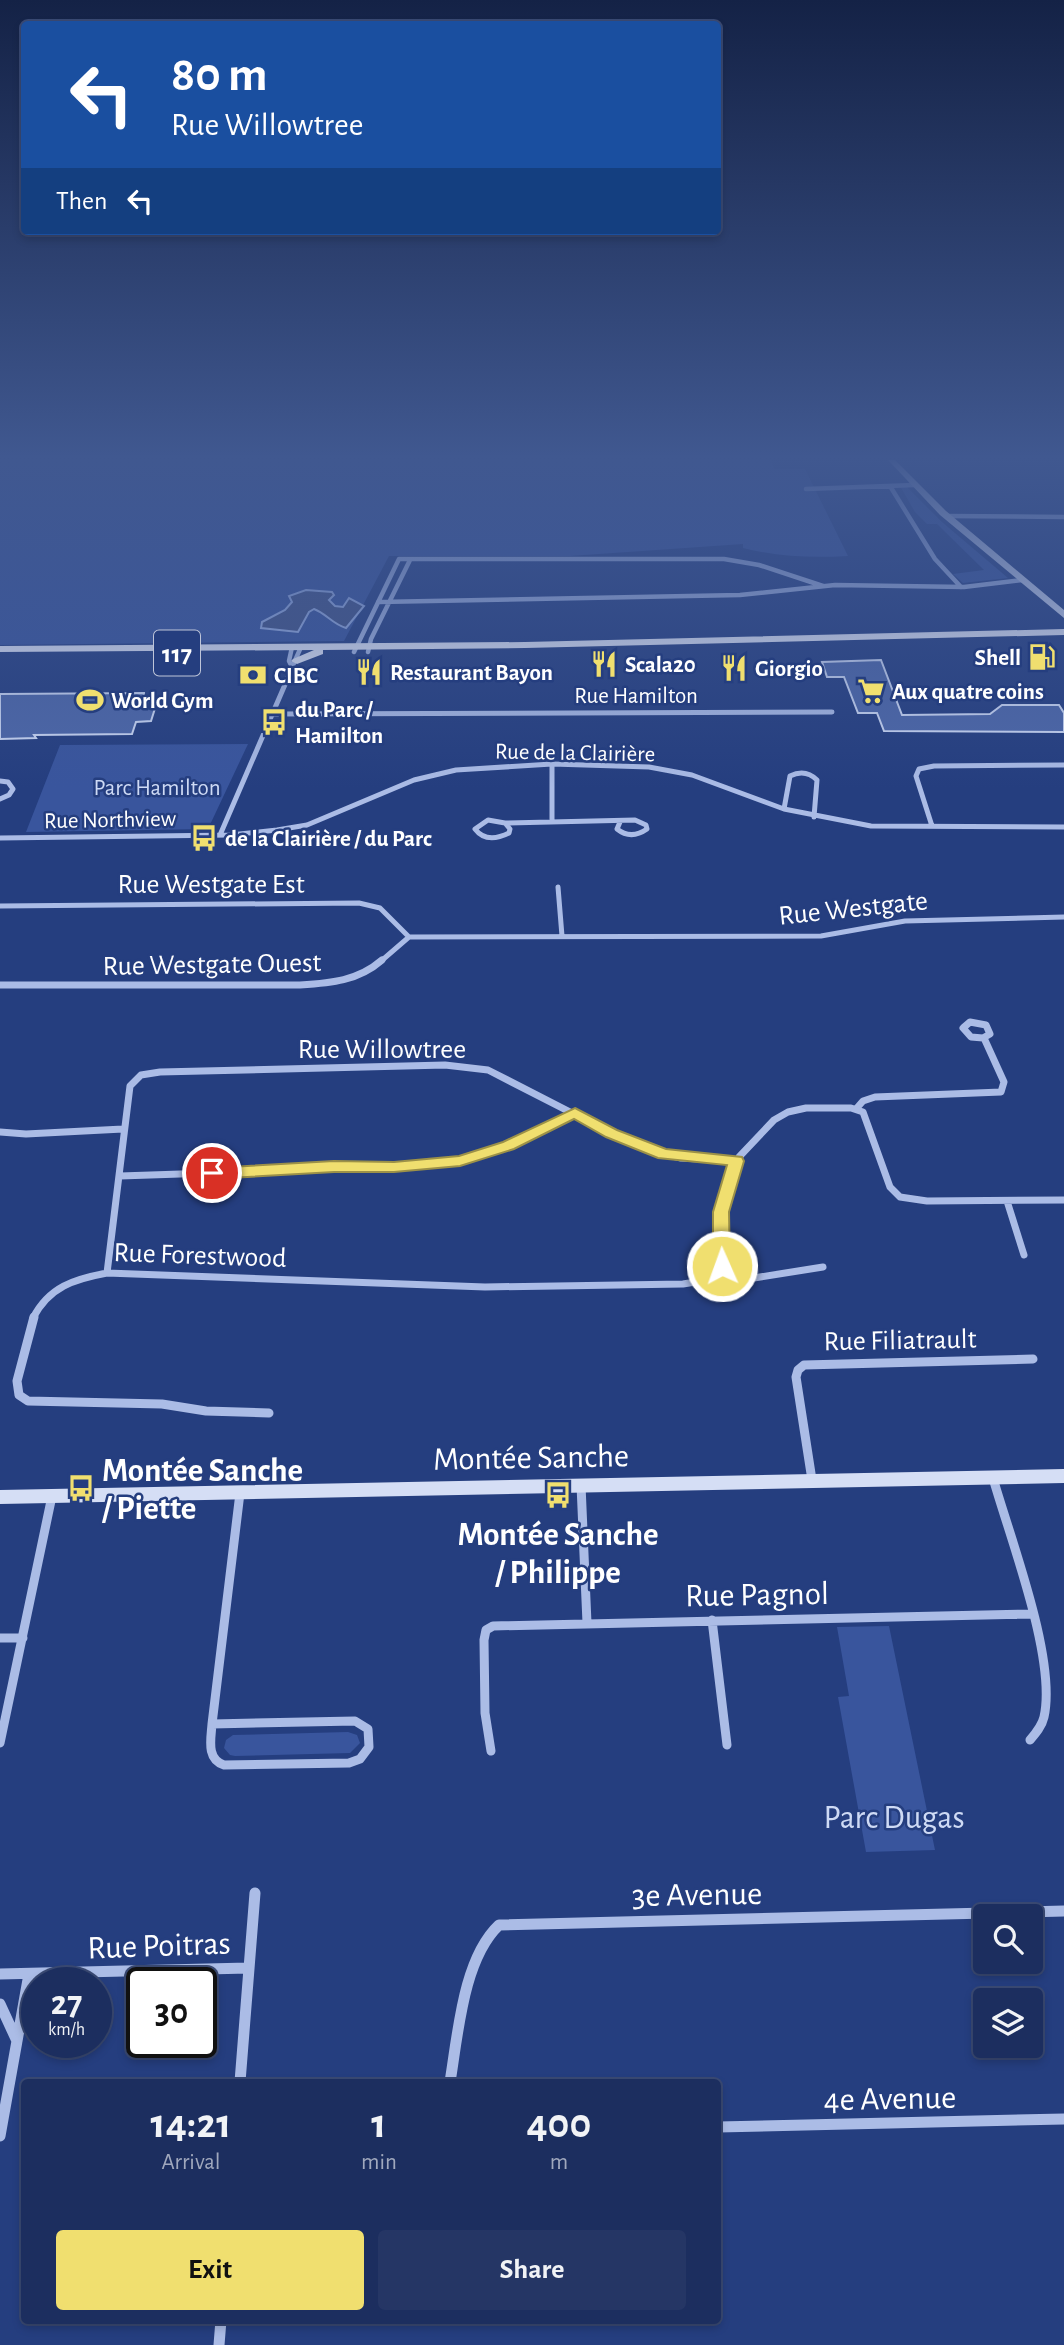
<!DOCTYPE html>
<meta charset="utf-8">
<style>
:root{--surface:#1c2e5f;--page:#253665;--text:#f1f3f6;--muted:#a0a8bd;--line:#3a4a74;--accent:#f0df6f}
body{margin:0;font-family:"Alegreya Sans",sans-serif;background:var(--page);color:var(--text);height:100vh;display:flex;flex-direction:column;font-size:26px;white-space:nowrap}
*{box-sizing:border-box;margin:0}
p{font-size:23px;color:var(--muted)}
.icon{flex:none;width:38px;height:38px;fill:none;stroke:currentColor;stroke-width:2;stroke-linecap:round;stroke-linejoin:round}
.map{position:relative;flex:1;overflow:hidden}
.side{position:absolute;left:21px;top:2079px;width:700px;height:245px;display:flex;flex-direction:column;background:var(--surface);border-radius:7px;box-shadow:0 4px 10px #0003,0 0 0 2px var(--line)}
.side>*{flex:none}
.top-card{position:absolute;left:21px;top:21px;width:700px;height:214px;border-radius:7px;box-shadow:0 4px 10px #0003,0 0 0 2px var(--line);background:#1a4fa0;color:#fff;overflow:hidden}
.buttons{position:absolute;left:973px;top:1904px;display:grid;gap:14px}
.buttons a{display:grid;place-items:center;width:70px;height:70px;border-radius:7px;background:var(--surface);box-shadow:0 4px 10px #0003,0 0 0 2px var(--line);font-size:35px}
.speed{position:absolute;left:21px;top:1967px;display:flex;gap:14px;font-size:35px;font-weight:700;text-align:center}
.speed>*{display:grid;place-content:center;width:91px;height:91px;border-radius:50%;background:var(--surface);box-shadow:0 4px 10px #0003,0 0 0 2px var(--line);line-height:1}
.speed small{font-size:18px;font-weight:400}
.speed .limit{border:4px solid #111;border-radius:10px;background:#fff;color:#111}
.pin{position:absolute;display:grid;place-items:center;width:60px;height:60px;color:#fff;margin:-30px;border:4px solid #fff;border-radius:50%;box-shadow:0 2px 7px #0007}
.me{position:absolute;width:77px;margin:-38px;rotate:358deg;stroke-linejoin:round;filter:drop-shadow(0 0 5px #0008)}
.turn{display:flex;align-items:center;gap:24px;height:147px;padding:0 35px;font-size:32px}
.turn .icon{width:91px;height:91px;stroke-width:2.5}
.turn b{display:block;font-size:49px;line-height:60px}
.then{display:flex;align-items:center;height:66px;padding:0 35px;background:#0003;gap:14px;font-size:26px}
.eta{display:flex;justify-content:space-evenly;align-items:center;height:119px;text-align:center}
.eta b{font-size:42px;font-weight:700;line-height:49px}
.cta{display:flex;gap:14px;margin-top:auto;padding:14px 35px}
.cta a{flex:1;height:80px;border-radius:7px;background:var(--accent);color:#111;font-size:28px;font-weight:700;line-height:80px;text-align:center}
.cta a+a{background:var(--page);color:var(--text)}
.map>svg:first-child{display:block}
.green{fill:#39559d}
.water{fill:#435485;stroke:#9fb5e7;stroke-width:2}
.building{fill:#4d67a8;stroke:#cedaf5;stroke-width:2}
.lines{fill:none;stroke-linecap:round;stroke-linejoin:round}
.street-far4{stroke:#abbce6;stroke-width:4.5}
.street-far3{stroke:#abbce6;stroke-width:5}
.street-far2{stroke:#abbce6;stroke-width:7}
.street-far1{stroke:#abbce6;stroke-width:9}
.street{stroke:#abbce6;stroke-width:11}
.secondary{fill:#d5def5;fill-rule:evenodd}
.primary{fill:#ecf0fd;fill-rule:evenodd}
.route{fill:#f0df6f;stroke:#9c9148;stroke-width:2}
.labels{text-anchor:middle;stroke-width:5;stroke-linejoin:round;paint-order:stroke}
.far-poi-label{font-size:23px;font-weight:bold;fill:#fff;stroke:#253e7f;text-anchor:start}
.far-street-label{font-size:23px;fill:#fff;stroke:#253e7f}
.far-park-label{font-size:23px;fill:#cedaf5;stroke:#253e7f}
.shield{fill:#253e7f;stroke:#bec5d9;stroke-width:2}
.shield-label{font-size:26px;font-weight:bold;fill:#fff}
.street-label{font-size:28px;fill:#fff;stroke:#253e7f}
.near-street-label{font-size:33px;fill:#fff;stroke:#253e7f}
.near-poi-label{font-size:33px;font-weight:bold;fill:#fff;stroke:#253e7f;text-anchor:start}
.near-park-label{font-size:33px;fill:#cedaf5;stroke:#253e7f}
</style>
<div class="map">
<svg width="1064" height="2345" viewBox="0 0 1064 2345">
<rect width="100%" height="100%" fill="#253e7f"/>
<!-- green -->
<path class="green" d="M0 460H771L774 469H805L848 556C811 558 779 557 743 548V544L570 556H389L344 641 0 645Z
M900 486 907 487 942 522 1008 578 963 583 953 574 984 570 937 524H927L915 512Z
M248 744 208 829 26 832 60 745Z
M889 1626 935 1850 866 1852 838 1697 849 1696 837 1627Z
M348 1732 357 1735 360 1743 350 1753 235 1756 230 1755 224 1748 226 1740 233 1735Z"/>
<!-- water -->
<path class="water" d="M306 590 332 592 334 595 329 600 335 606 343 607 349 598 364 606 346 628C332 624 327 614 314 609L309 612 298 632 261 628 262 622 285 610 292 602 289 596Z"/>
<!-- building -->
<path class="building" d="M881 660 902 715 990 714 1002 705H1059L1064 713V732L884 731 877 713H858L844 677H827L822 662Z
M144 693 143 702H157L151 721 136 722 132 734 34 735 36 738 0 739V694Z"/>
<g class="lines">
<!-- street-far4 -->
<path class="street-far4" d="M890 486 935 559 961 587
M806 489 914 485
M946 516 1064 517
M378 602 740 595 835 585 964 587 1022 580
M292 647 289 661 292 667
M354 652 399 559H724L759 565 823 586
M368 652 371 639 410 560
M286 681 301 647"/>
<!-- street-far3 -->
<path class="street-far3" d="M273 714 832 712
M552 764V819
M0 781 8 782 13 789 9 795 0 799
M784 809 790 776C800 771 809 772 817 780L814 817
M488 820 505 823 510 829 509 833C497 839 484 841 475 829Z
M505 823 635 820 646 825 647 829C637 836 627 837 617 829L620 822
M932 826 916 776 919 769 934 766 1064 765
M220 835 287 680
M0 838 230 835 277 830 307 825 414 780 456 770 552 764 649 767 692 775 784 809 871 826 1064 827
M558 887 562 936
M0 906 359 903 380 908 409 937
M409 937 821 936 905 921 1064 917
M380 962 409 937"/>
<!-- street-far2 -->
<path class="street-far2" d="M0 985H300C331 983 358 981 382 960
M970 1022 986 1025 990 1034 983 1038 971 1037 963 1028Z
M856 1109 863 1101 875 1097 1001 1092 1004 1082 984 1038
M0 1132 26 1134 123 1129
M120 1176 394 1167 460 1161 508 1145 575 1113
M1007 1201 1024 1255
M107 1273 130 1086 141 1075 160 1072 445 1065 488 1070 611 1133 656 1152 681 1158 737 1161
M716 1276 735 1281 823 1267
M33 1318C49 1287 74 1279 107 1273L485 1287 683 1284 708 1280 720 1270 723 1256 721 1212 733 1169 739 1157 774 1120 788 1112 806 1108H851L863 1112 890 1187 900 1197 927 1201 1064 1200"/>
<!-- street-far1 -->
<path class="street-far1" d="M34 1317 17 1381 19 1395 28 1401 162 1404 206 1411 269 1413
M993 1478C1010 1538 1057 1659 1044 1717 1042 1726 1036 1733 1030 1740
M812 1480 796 1377 798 1370 804 1365 1033 1359
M581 1485 587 1623
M712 1620 727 1745
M0 1638H23
M355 1721 368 1729 369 1747 360 1759 349 1763 224 1765C206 1759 211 1739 212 1724Z
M212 1724 240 1493
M0 1743 52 1496
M491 1751 485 1713 484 1640 486 1630 493 1626 1031 1614"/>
<!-- street -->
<path class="street" d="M0 1974 248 1968
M0 2004 17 2041
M240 2082 255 1893
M450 2082C458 2034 463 1959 499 1925L1064 1911
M718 2127 1064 2119
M0 2136 29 1974
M219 2345 221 2320"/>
<!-- secondary -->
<path class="secondary" d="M888 460H895L946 511 1064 610V618L940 515Z
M1064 1469V1483L0 1504V1490Z"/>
<!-- primary -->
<path class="primary" d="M1064 629V635L525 648 323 650V654L297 664 291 661 293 659 314 650 0 652V646L525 642Z"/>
</g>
<!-- sky -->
<linearGradient id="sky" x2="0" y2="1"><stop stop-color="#142246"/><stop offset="0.58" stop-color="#405890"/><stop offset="1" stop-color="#405890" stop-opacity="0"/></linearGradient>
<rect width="1064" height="788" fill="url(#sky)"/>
<!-- route -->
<path class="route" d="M575 1108 617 1130 666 1149 742 1157 744 1161 729 1212 730 1266 728 1270 722 1272 713 1266V1212L727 1165 658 1158 606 1137 574 1119 514 1149 460 1166 394 1172H334L212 1179 204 1173 212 1168 334 1161 394 1162 459 1156 503 1142Z"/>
<!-- icons -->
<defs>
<symbol id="fuel-bare" viewBox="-9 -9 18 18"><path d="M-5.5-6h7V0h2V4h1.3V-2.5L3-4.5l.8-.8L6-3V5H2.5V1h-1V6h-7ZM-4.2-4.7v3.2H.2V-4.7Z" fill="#f0df6f" stroke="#253e7f" stroke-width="2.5" paint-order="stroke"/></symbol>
<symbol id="restaurant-bare" viewBox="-9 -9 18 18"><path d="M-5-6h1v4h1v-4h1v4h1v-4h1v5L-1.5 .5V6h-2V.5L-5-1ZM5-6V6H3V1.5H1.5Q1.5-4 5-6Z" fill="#f0df6f" stroke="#253e7f" stroke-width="2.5" paint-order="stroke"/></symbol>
<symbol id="bank-bare" viewBox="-9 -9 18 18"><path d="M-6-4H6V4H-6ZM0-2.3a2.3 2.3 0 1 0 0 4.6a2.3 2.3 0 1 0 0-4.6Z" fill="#f0df6f" stroke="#253e7f" stroke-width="2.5" paint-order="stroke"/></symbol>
<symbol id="supermarket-bare" viewBox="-9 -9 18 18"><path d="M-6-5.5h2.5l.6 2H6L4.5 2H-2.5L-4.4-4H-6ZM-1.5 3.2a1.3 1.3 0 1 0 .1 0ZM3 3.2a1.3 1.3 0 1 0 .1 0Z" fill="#f0df6f" stroke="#253e7f" stroke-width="2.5" paint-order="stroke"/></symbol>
<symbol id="stadium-bare" viewBox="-9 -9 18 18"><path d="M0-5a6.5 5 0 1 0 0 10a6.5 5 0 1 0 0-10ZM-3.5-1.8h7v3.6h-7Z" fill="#f0df6f" stroke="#253e7f" stroke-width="2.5" paint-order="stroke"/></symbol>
<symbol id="bus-bare" viewBox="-9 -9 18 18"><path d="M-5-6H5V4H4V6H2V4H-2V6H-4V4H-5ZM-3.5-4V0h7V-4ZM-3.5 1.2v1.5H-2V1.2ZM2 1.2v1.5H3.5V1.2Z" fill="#f0df6f" stroke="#253e7f" stroke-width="2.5" paint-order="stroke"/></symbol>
</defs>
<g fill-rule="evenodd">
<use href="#fuel-bare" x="1023" y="638" width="38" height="38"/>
<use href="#restaurant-bare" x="585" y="645" width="38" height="38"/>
<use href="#restaurant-bare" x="715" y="649" width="38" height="38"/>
<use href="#restaurant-bare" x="350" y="653" width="38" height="38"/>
<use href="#bank-bare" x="234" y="656" width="38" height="38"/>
<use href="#supermarket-bare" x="852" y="672" width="38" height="38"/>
<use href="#stadium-bare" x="71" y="681" width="38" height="38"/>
<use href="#bus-bare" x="255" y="703" width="38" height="38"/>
<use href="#bus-bare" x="185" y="819" width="38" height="38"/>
<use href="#bus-bare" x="62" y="1469" width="38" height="38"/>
<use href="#bus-bare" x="539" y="1476" width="38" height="38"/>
</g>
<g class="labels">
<!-- far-poi labels -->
<g class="far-poi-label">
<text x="1021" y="665" text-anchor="end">Shell</text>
<text x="625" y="672">Scala20</text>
<text x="755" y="676">Giorgio</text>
<text x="390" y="680">Restaurant Bayon</text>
<text x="274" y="683">CIBC</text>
<text x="892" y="699">Aux quatre coins</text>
<text x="111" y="708">World Gym</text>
<text x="295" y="717">du Parc /<tspan x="295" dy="26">Hamilton</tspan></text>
<text x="225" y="846">de la Clairière / du Parc</text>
</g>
<!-- far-street labels -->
<g class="far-street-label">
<text x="636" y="703">Rue Hamilton</text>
<text transform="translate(575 752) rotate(1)" y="8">Rue de la Clairière</text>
<text transform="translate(110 819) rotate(-1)" y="8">Rue Northview</text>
</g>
<!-- far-park labels -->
<g class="far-park-label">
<text x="157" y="795">Parc Hamilton</text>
</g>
<!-- shield labels -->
<rect class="shield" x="154" y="630.5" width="46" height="45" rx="5"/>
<g class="shield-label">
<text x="177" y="662">117</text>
</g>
<!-- street labels -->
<g class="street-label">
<text x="211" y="893">Rue Westgate Est</text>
<text transform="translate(853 907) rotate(-6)" y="10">Rue Westgate</text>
<text transform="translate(212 963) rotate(-1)" y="10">Rue Westgate Ouest</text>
<text x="382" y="1058">Rue Willowtree</text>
<text transform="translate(200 1254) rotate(2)" y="10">Rue Forestwood</text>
<text transform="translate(900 1339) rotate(-1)" y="10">Rue Filiatrault</text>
</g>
<!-- near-street labels -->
<g class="near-street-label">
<text transform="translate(531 1456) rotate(-1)" y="12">Montée Sanche</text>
<text transform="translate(757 1593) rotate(-1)" y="12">Rue Pagnol</text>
<text transform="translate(697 1893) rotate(-1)" y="12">3e Avenue</text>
<text transform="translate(159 1944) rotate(-2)" y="12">Rue Poitras</text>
<text transform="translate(890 2097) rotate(-1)" y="12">4e Avenue</text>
</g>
<!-- near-poi labels -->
<g class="near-poi-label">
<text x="102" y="1481">Montée Sanche<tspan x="102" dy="38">/ Piette</tspan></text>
<text x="558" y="1545" text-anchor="middle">Montée Sanche<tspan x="558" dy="38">/ Philippe</tspan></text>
</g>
<!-- near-park labels -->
<g class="near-park-label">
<text x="894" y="1828">Parc Dugas</text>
</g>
</g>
</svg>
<div class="buttons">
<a><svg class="icon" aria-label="search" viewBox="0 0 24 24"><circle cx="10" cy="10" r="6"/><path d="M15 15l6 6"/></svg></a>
<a><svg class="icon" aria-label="layers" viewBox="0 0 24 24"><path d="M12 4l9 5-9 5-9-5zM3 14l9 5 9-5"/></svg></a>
</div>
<div class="speed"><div>27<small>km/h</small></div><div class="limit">30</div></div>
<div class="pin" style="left:212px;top:1173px;background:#d93025"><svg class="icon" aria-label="arrive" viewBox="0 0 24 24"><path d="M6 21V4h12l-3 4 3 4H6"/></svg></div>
<svg class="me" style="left:722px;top:1266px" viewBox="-20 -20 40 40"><circle r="17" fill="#f0df6f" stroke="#fff" stroke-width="3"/><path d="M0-11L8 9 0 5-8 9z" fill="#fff"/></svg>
<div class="top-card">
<div class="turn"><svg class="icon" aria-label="left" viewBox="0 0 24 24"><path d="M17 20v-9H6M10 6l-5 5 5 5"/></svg><div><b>80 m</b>Rue Willowtree</div></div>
<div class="then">Then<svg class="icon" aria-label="left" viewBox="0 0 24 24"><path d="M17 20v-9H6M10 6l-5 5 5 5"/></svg></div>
</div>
<section class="side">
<div class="eta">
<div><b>14:21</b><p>Arrival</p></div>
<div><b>1</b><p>min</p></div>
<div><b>400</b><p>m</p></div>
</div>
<div class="cta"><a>Exit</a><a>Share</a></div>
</section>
</div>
